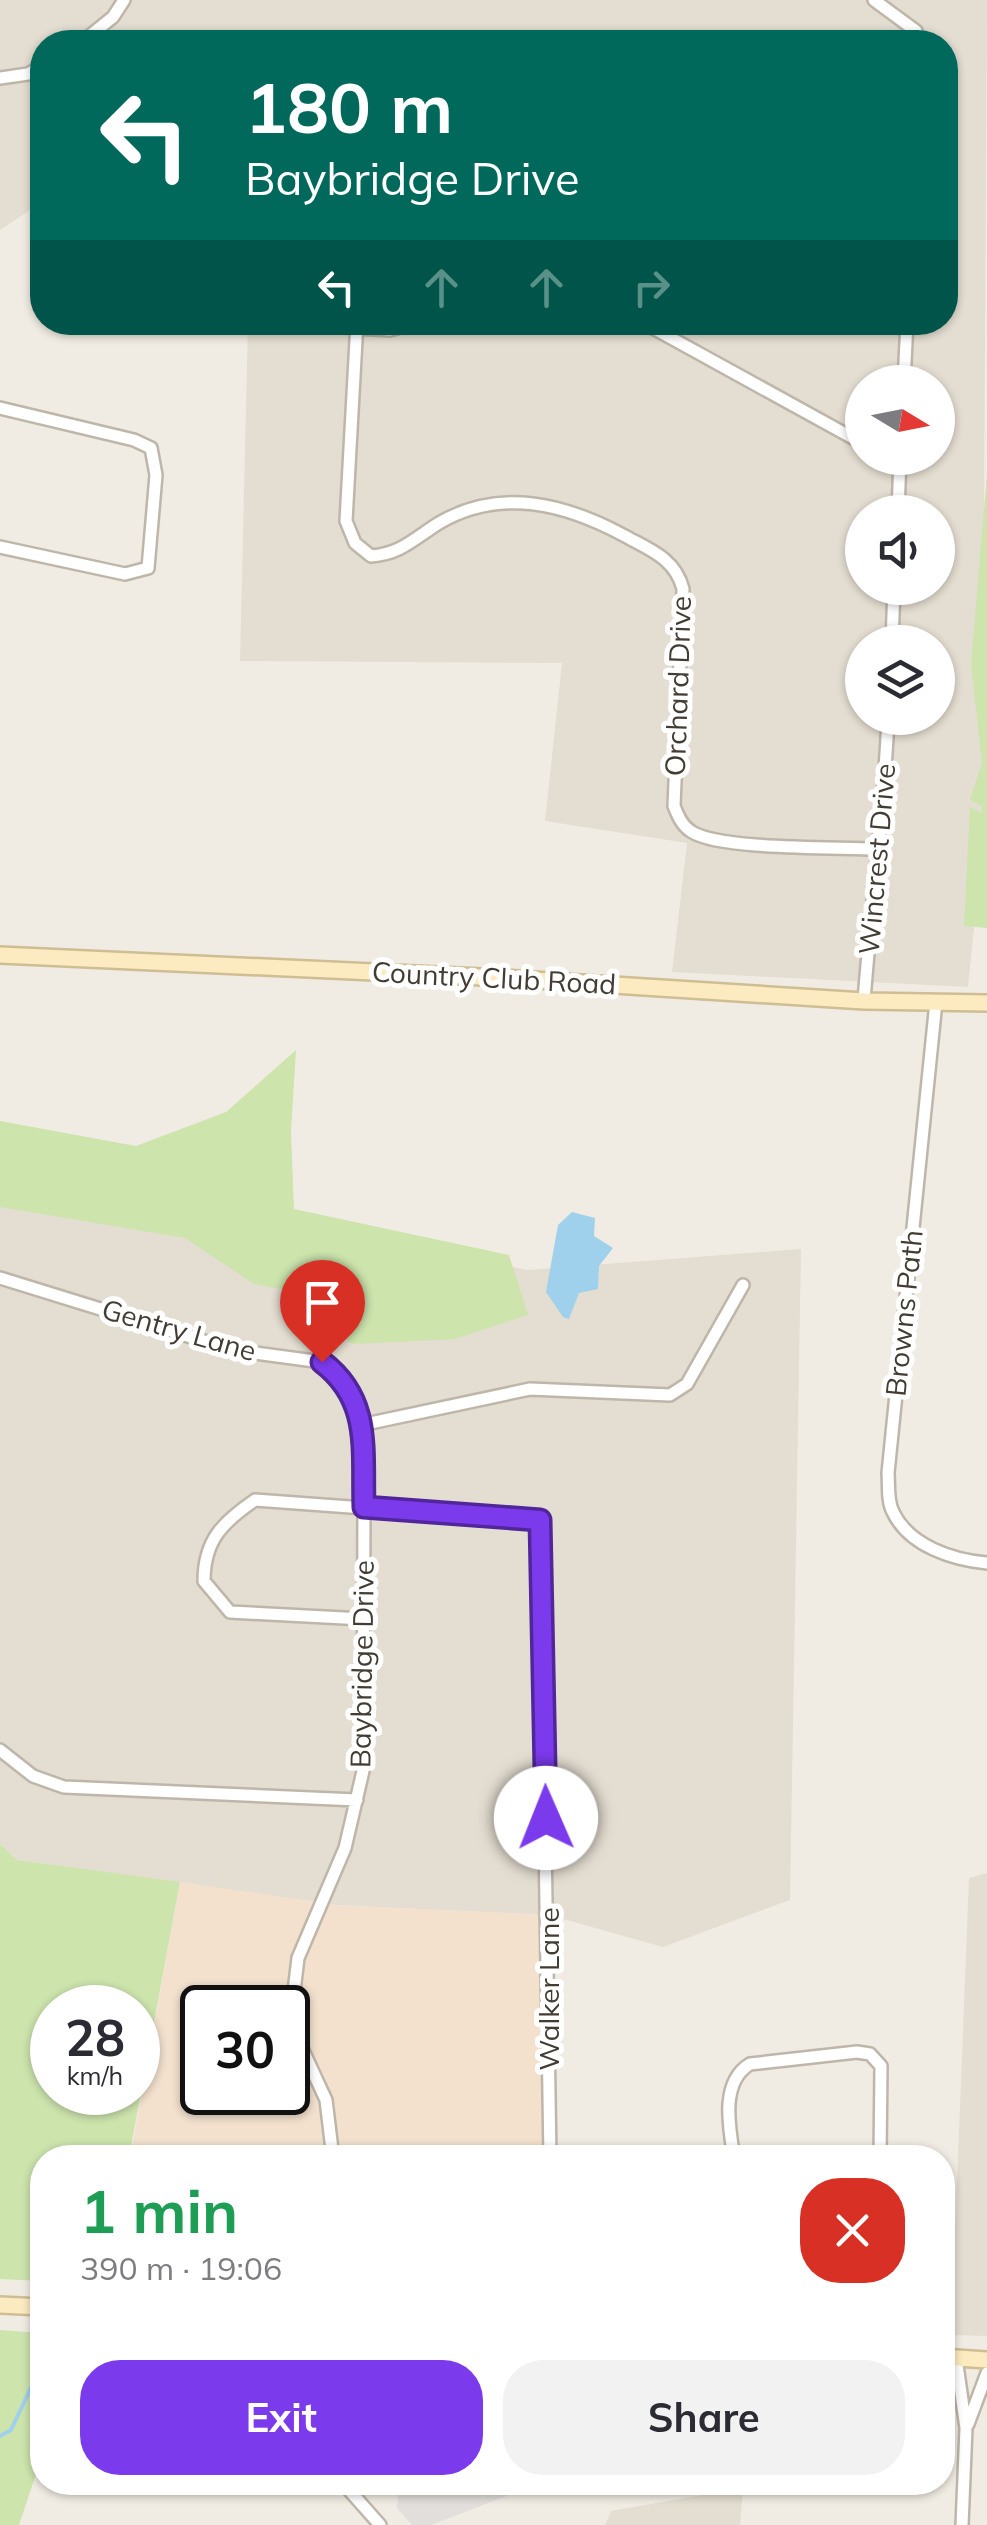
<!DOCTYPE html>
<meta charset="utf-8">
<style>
:root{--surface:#fff;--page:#f2f2f3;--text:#2b2b33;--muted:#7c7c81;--accent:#7c3aed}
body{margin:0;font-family:Mulish,sans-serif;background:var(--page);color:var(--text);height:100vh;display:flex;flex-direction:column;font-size:38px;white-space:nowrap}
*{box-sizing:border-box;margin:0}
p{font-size:32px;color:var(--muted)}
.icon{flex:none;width:55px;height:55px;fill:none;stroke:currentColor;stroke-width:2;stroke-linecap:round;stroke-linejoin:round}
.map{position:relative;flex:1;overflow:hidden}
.details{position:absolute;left:30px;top:2145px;width:925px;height:350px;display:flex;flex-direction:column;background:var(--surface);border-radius:40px;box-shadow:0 2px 8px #0004}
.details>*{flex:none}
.top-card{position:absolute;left:30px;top:30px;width:928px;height:305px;border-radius:40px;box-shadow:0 2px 8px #0004;background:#00695c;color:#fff;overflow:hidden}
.needle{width:65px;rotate:100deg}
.buttons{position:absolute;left:845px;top:365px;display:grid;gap:20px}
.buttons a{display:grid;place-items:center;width:110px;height:110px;border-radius:50%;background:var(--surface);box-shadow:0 2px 8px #0004;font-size:50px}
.speed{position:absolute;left:30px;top:1985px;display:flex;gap:20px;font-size:50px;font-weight:700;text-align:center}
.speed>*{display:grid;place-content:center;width:130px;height:130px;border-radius:50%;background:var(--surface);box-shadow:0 2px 8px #0004;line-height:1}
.speed small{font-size:25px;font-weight:400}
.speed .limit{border:5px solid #111;border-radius:15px;background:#fff;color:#111}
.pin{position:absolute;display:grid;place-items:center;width:85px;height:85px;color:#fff;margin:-102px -42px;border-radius:50% 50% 50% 0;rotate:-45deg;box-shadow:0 0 10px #0007}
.pin .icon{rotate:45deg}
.me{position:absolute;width:110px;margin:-55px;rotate:359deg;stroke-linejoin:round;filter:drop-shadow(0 0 8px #0008)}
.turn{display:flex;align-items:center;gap:35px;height:210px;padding:0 50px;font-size:45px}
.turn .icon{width:130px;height:130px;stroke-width:2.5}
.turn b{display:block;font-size:70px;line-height:85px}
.lanes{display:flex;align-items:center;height:95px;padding:0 50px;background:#0003;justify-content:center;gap:50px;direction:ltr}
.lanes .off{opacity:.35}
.round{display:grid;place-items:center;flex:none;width:105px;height:105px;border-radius:40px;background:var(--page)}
.overview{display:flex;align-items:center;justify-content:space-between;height:170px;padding:0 50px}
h1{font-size:60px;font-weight:700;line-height:75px;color:#1e9e55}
.cta{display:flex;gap:20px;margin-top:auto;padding:20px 50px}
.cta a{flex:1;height:115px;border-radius:40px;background:var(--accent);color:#fff;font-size:40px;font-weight:700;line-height:115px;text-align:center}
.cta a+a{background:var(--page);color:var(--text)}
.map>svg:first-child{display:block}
.residential{fill:#e4ddd1;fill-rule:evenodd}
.commercial{fill:#f3e1ce;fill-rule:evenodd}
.green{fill:#cde4ad;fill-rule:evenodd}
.parking{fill:#e1dedb}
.water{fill:#a0d1ec}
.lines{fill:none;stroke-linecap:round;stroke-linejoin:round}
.stream{stroke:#a0d1ec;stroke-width:4}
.street-casing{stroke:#beb6a9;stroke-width:16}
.secondary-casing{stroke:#cfbd94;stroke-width:20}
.street{stroke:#fff;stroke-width:11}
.secondary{stroke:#fcebc1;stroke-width:15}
.route-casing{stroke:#51269a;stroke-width:25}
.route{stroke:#7c3aed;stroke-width:18}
.labels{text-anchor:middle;stroke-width:10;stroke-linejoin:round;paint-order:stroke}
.street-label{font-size:28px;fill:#423c33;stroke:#fff}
</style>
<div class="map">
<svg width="987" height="2525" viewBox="0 0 987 2525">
<rect width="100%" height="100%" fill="#f1ece3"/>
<!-- residential -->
<path class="residential" d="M0 0H987L982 850 968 987 672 972 687 843 545 821 562 663 240 661 248 323 945 322V42H42V202L0 230ZM862 382H938V458H862ZM862 512H938V588H862ZM862 642H938V718H862Z
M0 1190 267 1221 528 1270 801 1249 790 1900 663 1947 549 1915 337 1905 17 1860 0 1844Z
M987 1873V2336L951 2335 969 1878Z
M743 2488 740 2525H605L611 2511Z"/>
<!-- commercial -->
<path class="commercial" d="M180 1882 337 1905 549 1915 547 2157 130 2158ZM202 2008H288V2092H202Z"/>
<!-- green -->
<path class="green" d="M987 474V928L964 926 970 807 982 813V806L970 800 982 763 971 664Z
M296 1050 291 1131 294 1209 509 1255 528 1315 455 1339 352 1344 336 1329 329 1298 254 1284 185 1238 0 1207V1121L136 1146 226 1112Z
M0 1844 17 1860 180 1882 129 2157 42 2158V2281L0 2279ZM52 2008H138V2092H52Z
M0 2330 42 2333V2456L19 2525H0Z"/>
<!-- parking -->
<path class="parking" d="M399 2483H520V2495H509L431 2525H412L397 2508Z"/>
<!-- water -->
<path class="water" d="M572 1212 595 1218 594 1236 613 1248 599 1266 598 1289 579 1293 569 1319 563 1317 546 1292 558 1225Z"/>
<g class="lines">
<!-- stream -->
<path class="stream" d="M0 2436 11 2430 42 2364"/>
<defs>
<path id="street" d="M874 0 916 31 918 42
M82 42 113 17 124 0
M0 78 28 74 42 66
M357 322 346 521 355 543 371 556C401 554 415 538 439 523 501 487 565 504 623 535 650 550 675 558 683 589L674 806C678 816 682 826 692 832 721 850 836 847 875 849
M642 322 862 443
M357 328 390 330 417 322
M904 382 907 322
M0 408 134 440 151 448 156 475 148 568 125 574 0 547
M898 512 900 458
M892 642 894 588
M864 1001C871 906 884 813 888 718
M936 1002 888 1473C889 1485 887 1501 893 1512 909 1546 953 1560 987 1563
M0 1278 233 1350 322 1362 354 1395 361 1425 364 1507 363 1771 345 1848 298 1958 292 2008 301 2046 326 2100 333 2158
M361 1425 530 1389 670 1395 687 1384 743 1285
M363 1619 230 1612 204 1581C204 1540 223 1522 255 1500L540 1521 550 2158
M0 1750 33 1776 64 1787 357 1800
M734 2158C729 2127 720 2082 750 2064L857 2052 870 2054 881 2066 880 2158
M956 2358 966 2428 962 2525
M968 2424 987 2373
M342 2482 380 2525"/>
<path id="secondary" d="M0 955 504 978 864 1001 987 1003
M0 2305 42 2307
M942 2357 987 2360"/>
</defs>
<!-- street casing -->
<use href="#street" class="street-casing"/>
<!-- secondary casing -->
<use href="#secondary" class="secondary-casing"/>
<!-- street -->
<use href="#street" class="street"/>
<!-- secondary -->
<use href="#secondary" class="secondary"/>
</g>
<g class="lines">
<defs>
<path id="route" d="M322 1362C372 1400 362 1450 364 1507L540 1520 546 1818"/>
</defs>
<!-- route casing -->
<use href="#route" class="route-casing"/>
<!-- route -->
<use href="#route" class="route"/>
</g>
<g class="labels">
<!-- street labels -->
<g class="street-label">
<text transform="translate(678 686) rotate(-88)" y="10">Orchard Drive</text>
<text transform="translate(877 859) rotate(-85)" y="10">Wincrest Drive</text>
<text transform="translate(494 978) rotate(3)" y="10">Country Club Road</text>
<text transform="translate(904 1313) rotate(-84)" y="10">Browns Path</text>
<text transform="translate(179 1330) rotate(16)" y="10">Gentry Lane</text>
<text transform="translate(362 1664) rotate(-89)" y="10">Baybridge Drive</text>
<text transform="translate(549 1989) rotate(-90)" y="10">Walker Lane</text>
</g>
</g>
</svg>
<div class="buttons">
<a><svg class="needle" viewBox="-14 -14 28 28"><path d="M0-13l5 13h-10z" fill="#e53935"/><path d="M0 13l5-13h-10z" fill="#7c7c81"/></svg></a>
<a><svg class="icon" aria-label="sound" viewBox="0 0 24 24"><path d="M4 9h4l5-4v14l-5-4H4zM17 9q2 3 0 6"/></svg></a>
<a><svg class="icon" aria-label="layers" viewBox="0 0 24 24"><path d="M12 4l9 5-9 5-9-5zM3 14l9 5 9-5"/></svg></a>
</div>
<div class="speed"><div>28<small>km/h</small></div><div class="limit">30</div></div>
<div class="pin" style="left:322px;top:1362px;background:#d93025"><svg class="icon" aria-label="arrive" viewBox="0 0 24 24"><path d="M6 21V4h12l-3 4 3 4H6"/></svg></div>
<svg class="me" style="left:546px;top:1818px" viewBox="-20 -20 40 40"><circle r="19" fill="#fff"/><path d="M0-13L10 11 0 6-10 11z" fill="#7c3aed"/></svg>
<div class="top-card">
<div class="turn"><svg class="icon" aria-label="left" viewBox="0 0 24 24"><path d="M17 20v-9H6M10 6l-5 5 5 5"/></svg><div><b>180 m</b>Baybridge Drive</div></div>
<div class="lanes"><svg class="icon" aria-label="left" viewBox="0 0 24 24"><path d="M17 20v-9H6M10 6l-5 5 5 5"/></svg><svg class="icon off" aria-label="ahead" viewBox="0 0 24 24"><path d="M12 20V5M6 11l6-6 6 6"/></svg><svg class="icon off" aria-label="ahead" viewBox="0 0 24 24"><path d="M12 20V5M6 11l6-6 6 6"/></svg><svg class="icon off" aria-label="right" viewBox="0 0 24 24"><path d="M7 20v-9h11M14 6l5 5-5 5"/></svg></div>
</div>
<section class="details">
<div class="overview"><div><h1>1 min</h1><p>390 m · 19:06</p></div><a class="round" style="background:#d93025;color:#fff"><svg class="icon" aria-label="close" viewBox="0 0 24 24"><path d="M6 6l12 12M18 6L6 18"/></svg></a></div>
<div class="cta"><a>Exit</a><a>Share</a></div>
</section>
</div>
